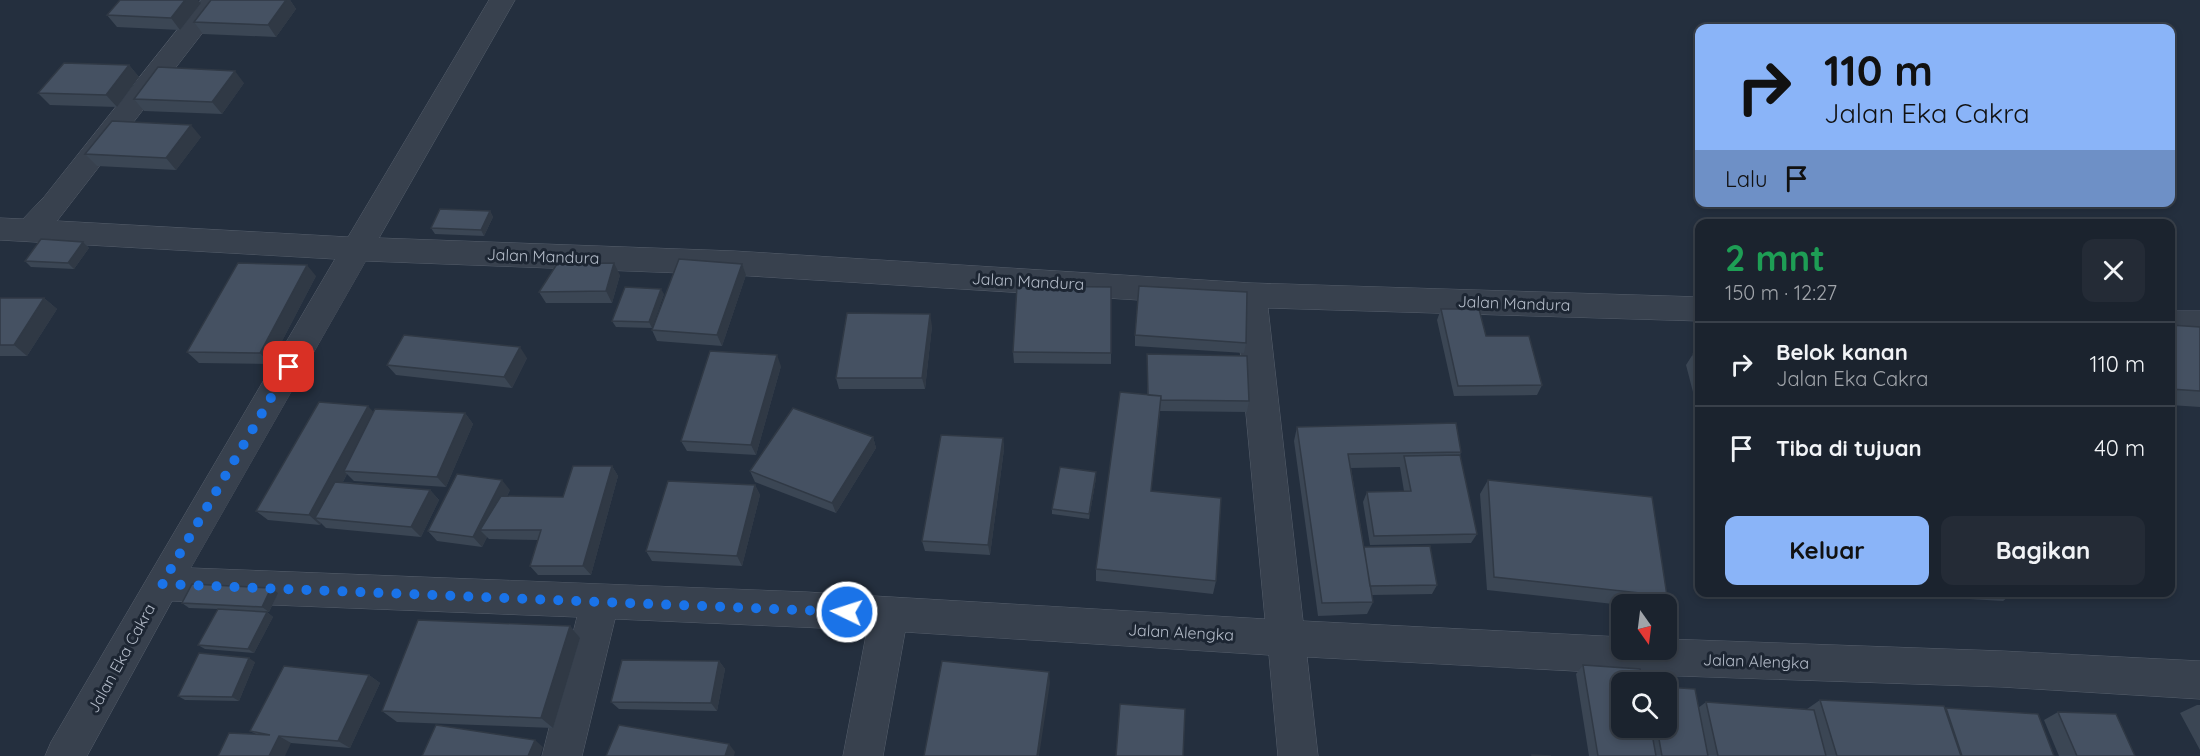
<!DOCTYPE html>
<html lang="id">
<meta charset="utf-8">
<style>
:root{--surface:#1b232e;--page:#242b36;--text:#f1f3f6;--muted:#a0a4aa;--line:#39404a;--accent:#8ab4f8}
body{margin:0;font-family:Quicksand,sans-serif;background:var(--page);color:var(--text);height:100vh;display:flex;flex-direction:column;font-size:22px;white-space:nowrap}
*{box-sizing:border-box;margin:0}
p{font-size:20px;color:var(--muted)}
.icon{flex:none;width:33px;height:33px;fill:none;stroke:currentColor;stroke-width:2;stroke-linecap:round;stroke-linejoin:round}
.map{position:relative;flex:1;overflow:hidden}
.drawer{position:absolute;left:1695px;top:219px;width:480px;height:378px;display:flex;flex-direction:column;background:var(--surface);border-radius:12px;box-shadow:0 3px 9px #0003,0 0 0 2px var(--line)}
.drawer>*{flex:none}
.hud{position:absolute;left:1695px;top:24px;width:480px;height:183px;border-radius:12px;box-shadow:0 3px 9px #0003,0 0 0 2px var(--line);background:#8ab4f8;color:#111;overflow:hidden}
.needle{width:39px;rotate:166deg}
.buttons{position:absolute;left:1611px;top:594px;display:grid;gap:12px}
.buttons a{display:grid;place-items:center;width:66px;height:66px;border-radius:12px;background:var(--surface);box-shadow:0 3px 9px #0003,0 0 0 2px var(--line);font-size:30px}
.pin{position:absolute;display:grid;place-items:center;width:51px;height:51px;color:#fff;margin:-26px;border-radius:12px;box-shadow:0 3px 9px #0006}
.me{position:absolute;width:66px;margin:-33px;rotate:274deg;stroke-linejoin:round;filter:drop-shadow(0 0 4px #0008)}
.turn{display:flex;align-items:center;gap:21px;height:126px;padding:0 30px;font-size:27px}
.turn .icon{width:78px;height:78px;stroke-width:2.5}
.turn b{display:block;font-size:42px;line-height:51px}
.then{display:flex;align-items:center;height:57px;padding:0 30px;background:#0003;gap:12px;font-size:22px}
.round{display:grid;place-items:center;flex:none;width:63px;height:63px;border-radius:12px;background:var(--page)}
.headline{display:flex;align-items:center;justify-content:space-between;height:102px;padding:0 30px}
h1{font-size:36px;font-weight:700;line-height:45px;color:#1e9e55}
.cta{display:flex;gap:12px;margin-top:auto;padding:12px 30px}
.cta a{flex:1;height:69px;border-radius:12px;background:var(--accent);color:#111;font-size:24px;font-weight:700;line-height:69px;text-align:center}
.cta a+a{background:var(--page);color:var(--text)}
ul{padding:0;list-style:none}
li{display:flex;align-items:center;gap:18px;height:84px;padding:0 30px;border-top:2px solid var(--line)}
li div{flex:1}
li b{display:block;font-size:22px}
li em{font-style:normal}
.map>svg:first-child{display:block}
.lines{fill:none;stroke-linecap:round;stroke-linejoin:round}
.street-casing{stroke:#565f6c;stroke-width:1}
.street{fill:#38414e;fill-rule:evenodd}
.wall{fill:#3b4654}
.shaded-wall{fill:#303945}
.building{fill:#455162;stroke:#303945;stroke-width:1.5}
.route{stroke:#1a73e8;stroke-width:10;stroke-dasharray:0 18}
.labels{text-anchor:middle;stroke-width:6;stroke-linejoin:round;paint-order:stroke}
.street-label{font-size:16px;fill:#b4bcc9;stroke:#1d2633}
</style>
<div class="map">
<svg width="2200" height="756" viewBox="0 0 2200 756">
<rect width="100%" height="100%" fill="#242f3e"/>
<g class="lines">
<defs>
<path id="street" d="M201 0H228L57 221 348 237 489 0H515L379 238 734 251 1251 283 1700 297V321L1268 308 1303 621 1622 637V650H1666V639L2002 651 2200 661V699L2002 687 1651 675 1307 657 1318 756H1278L1269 655 905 632 883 756H843L867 630 615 619 582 756H542L577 617 172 601 87 756H45L51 742 335 259 0 240V218L23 219 44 197ZM366 261 734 275 1236 306 1265 619 806 592 191 568Z
M2170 311H2200V337H2170Z"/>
</defs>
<!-- street casing -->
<use href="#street" class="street-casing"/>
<!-- street -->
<use href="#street" class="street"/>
</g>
<!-- wall -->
<path class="wall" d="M211 0H290L296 9 276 37 203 34 194 22Z
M201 3 180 30 117 27 107 15Z
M129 65 139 77 117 107 50 105 38 93Z
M244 83 222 114 144 111 134 99Z
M201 137 176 170 97 166 85 154Z
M490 211 493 217 484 236 435 234 431 228Z
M83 242 89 248 74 269 31 267 25 261Z
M742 264 746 275 722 346 657 341 652 330Z
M620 275 612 303H546L539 292Z
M316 276 270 364 199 363 187 352Z
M1111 287V364L1014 363 1013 352Z
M664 294 652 328 616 327 612 321Z
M0 298H44L57 309 27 356H0Z
M1441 309 1486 336 1542 385 1537 395 1454 396 1437 320Z
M2170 325 2200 327V407L2170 405Z
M932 326 925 389H839L836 378Z
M1135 335 1246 343 1244 353 1135 346Z
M1147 354 1249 401 1247 412 1160 411 1151 491 1216 581 1213 594 1096 581V569L1147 395Z
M1693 354H1700V419L1686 365Z
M527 358 512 388 396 375 387 365Z
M781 366 756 455 687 451 681 441Z
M465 413 473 424 446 487 354 481 347 474 343 482 430 490 439 500 421 537 326 528 321 523 320 525 268 520 256 511Z
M1297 427 1461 452 1460 455 1477 534 1471 543 1370 545 1363 502 1367 492 1404 491 1400 467 1351 468 1364 547 1437 585 1432 594 1372 595 1373 602 1367 614 1318 616 1294 441Z
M873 437 876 448 836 513 755 482 750 471Z
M1003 438 1004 449 990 555 925 551 922 541Z
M612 466 618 476 591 575H538L530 566 538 540 489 539 487 537 482 547 437 541 428 531 510 490 507 496 563 497Z
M1096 478 1089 519 1052 514V509Z
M1488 480 1667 596 1659 604 1622 605 1487 590 1480 494Z
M755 485 760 495 742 566 652 561 646 551Z
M1850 592H2015L2003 601Z
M278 593 269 612 246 611 267 612 273 617 254 653 205 649 198 645 218 609 189 608 182 603Z
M570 626 580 638 553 728 397 722 382 711Z
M719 661 725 669 717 711 619 709 611 702Z
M255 662 239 701 185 700 178 696Z
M1583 665 1622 728H1666L1698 708 1706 702 1807 709 1820 700 1946 708 2054 756H1589L1576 674Z
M369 675 380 683 350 748 291 743 256 734 250 731Z
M2197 705H2200V750L2180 713Z
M2058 712 2135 756H2059L2044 720Z"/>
<!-- shaded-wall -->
<path class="shaded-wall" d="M185 0H198L201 3 180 30 171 18Z
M286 0H290L296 9 276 37 268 25Z
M129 65 139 77 117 107 106 95Z
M235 71 244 83 222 114 212 102Z
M191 125 201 137 176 170 166 158Z
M490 211 493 217 484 236 481 230Z
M83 242 89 248 74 269 68 263Z
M614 263 620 275 612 303 606 291Z
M742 264 746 275 722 346 717 335Z
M307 265 316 276 270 364 260 353Z
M661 289 664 294 652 328 649 322Z
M44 298 57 309 27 356 14 345Z
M930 314 932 326 925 389 922 378Z
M520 347 527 358 512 388 504 377Z
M777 355 781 366 756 455 751 445Z
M368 406 378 417 344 471 347 474 323 519 315 518 321 523 320 525 309 515Z
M465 413 473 424 446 487 437 477Z
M873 437 876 448 836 513 832 503Z
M1003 438 1004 449 990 555 988 545Z
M612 466 618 476 591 575 583 566Z
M1096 472V478L1089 519V514Z
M502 480 510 490 490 530H480L487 537 482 547 473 537Z
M755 485 760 495 742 566 737 556Z
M430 490 439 500 421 537 411 527Z
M271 588 278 593 269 612 262 607Z
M267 612 273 617 254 653 248 649Z
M570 626 580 638 553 728 541 718Z
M249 658 255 662 239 701 232 697Z
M719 661 725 669 717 711 711 703Z
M1049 672 1050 683 1039 756H1037Z
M369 675 380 683 350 748 338 741Z
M279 736 291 743 285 756H269Z
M535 740 543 747 540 756H528Z
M729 744 735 752 734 756H725Z"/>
<!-- building -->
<path class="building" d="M120 0H185L171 18 107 15Z
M211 0H286L268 25 194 22Z
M64 63 129 65 106 95 38 93Z
M158 67 235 71 212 102 134 99Z
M112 121 191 125 166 158 85 154Z
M440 209 490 211 481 230 431 228Z
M41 239 83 242 68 263 25 261Z
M679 259 742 264 717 335 652 330Z
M238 263 307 265 260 353 187 352Z
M614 263 606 291 539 292 557 264Z
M1017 286 1111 287V353L1013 352Z
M1139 286 1247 292 1246 343 1135 335Z
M625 287 661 289 649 322 612 321Z
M0 298H44L14 345H0Z
M1441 309H1479L1486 336H1529L1542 385 1458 386Z
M847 313 930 314 922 378H836Z
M2170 325 2200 327V391L2170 389Z
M404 335 520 347 504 377 387 365Z
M710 351 777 355 751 445 681 441Z
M1147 354 1247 356 1249 401 1161 400V396L1148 395Z
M1693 354H1700V378Z
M1120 392 1161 396 1151 491 1221 498 1216 581 1096 569Z
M319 402 368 406 309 515 256 511Z
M793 408 873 437 832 503 750 471Z
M375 409 465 413 437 477 344 471Z
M1456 423 1461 452 1348 454 1373 602 1322 603 1297 427Z
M941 435 1003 438 988 545 922 541Z
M1460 455 1477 534 1374 536 1367 492 1411 491 1404 456Z
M573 466H612L583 566H530L541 530H480L501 496 563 497Z
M1060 467 1096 472 1089 514 1052 509Z
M457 474 502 480 473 537 428 531Z
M1488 480 1652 497 1667 596 1494 577Z
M668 481 755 485 737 556 646 551Z
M335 482 430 490 411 527 315 518Z
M1430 546 1437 585 1370 586 1364 547Z
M192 584 271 588 262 607 182 603Z
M218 609 267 612 248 649 198 645Z
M418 620 570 626 541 718 382 711Z
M199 653 249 658 232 697 178 696Z
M622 660 719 661 711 703 611 702Z
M942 661 1049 672 1037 756H924Z
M1583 665 1640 669 1642 682H1622V728H1651L1656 756H1598Z
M284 666 369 675 338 741 279 736 269 756H218L229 733 270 735 250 731Z
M1666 687 1695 689 1708 756H1662L1657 728H1666Z
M1820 700 1944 706 1961 756H1837Z
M1706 702 1814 710 1826 756H1718Z
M1120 704 1185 709 1183 756H1116Z
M1946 708 2038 714 2054 756H1962Z
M2058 712 2116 714 2135 756H2077Z
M436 725 535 740 528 756H422Z
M619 725 729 744 725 756H606Z
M1532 755 1551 756H1532Z"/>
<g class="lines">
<!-- route -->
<path class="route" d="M289 367 162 584 847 612"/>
</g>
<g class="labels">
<!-- street labels -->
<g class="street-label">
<text transform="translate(543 256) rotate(2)" y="6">Jalan Mandura</text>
<text transform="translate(1028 281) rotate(3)" y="6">Jalan Mandura</text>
<text transform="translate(1514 303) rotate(2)" y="6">Jalan Mandura</text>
<text transform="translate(1181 632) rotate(3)" y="6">Jalan Alengka</text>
<text transform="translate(121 658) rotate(-61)" y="6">Jalan Eka Cakra</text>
<text transform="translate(1756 661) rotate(2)" y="6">Jalan Alengka</text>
</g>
</g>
</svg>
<div class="buttons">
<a><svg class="needle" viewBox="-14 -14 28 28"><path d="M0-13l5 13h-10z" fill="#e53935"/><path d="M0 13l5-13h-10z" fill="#a0a4aa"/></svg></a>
<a><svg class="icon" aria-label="search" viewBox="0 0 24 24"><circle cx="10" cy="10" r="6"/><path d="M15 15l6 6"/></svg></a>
</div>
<div class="pin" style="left:289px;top:367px;background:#d93025"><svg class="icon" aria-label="arrive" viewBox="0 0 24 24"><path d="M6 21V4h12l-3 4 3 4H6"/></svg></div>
<svg class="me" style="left:847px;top:612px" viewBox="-20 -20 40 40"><circle r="17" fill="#1a73e8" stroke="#fff" stroke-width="3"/><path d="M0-11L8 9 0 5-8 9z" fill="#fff"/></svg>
<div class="hud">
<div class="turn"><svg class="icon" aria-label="right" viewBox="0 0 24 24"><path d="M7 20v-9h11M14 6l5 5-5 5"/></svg><div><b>110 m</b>Jalan Eka Cakra</div></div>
<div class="then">Lalu<svg class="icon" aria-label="arrive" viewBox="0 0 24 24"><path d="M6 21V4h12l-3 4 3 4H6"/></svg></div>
</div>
<section class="drawer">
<div class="headline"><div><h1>2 mnt</h1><p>150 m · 12:27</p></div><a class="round"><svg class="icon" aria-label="close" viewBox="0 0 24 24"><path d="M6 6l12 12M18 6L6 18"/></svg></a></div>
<ul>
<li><svg class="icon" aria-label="right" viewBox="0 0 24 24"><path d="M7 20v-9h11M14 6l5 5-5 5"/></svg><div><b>Belok kanan</b><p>Jalan Eka Cakra</p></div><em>110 m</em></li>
<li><svg class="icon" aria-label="arrive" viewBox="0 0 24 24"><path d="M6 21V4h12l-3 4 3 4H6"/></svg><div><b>Tiba di tujuan</b></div><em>40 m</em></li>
</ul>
<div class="cta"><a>Keluar</a><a>Bagikan</a></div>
</section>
</div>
